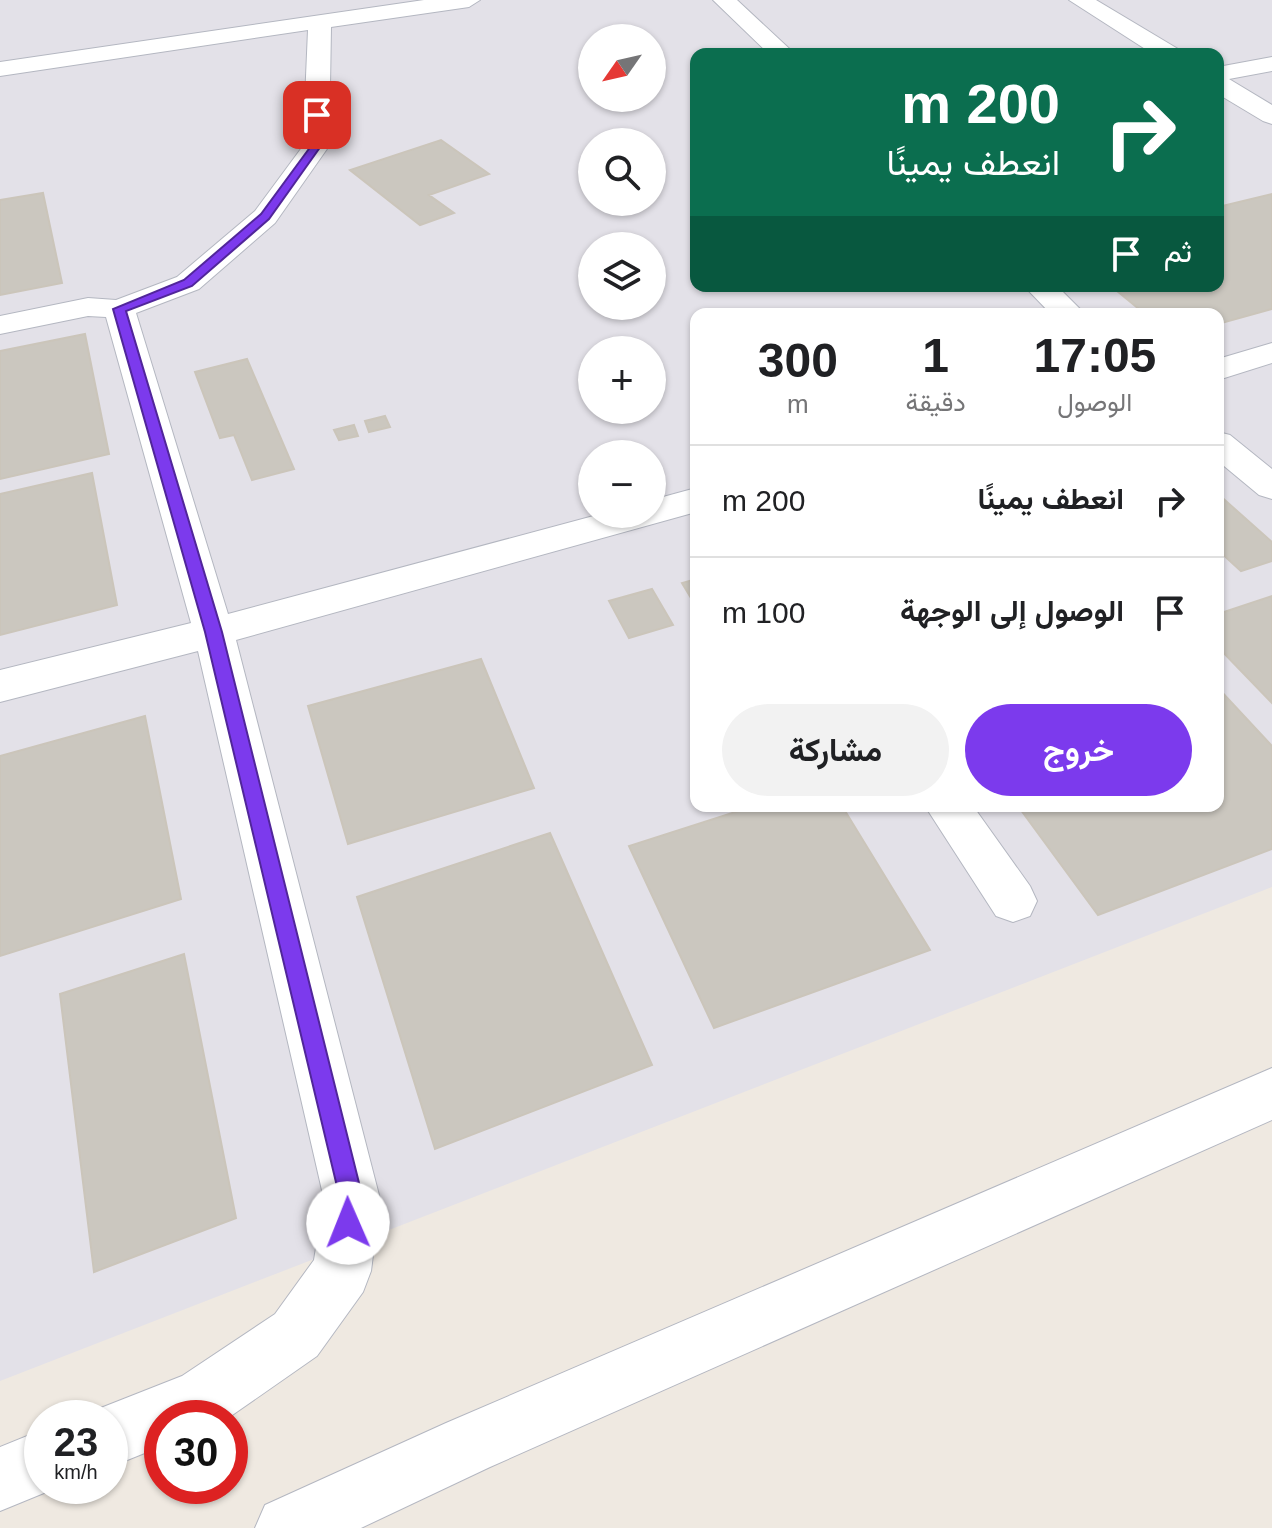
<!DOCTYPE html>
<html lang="ar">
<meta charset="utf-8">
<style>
:root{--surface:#fff;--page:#f2f2f2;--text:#202124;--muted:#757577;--line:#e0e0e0;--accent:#7c3aed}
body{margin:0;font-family:Arial,Vazirmatn,sans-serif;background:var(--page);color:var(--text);direction:rtl;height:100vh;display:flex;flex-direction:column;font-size:30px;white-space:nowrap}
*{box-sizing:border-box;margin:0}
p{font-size:26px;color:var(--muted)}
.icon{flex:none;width:44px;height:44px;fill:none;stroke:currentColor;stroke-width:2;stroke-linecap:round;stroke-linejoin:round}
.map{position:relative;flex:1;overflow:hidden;direction:ltr}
.panel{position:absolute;left:690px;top:308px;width:534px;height:504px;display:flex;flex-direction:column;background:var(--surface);border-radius:16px;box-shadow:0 2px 6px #0004;direction:rtl}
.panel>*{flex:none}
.guide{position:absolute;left:690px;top:48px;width:534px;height:244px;border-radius:16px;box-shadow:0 2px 6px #0004;direction:rtl;background:#0b6e4f;color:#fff;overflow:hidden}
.needle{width:52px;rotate:236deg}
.tools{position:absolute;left:578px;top:24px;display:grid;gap:16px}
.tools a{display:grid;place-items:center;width:88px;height:88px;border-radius:50%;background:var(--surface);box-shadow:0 2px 6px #0004;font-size:40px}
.speed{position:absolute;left:24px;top:1400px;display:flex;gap:16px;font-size:40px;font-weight:700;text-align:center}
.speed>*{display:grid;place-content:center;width:104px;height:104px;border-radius:50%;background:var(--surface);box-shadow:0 2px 6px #0004;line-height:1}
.speed small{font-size:20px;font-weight:400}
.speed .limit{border:12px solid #d22;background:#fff;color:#111}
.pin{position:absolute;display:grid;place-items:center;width:68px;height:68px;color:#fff;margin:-34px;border-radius:16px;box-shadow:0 4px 12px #0006}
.me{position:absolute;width:88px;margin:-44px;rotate:359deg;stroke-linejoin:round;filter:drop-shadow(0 0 6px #0008)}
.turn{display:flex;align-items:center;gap:28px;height:168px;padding:0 32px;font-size:36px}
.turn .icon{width:104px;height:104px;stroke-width:2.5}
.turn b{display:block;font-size:56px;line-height:68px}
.then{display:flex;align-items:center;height:76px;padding:0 32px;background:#0003;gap:16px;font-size:30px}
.eta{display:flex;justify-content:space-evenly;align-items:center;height:136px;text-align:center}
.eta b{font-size:48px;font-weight:700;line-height:56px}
.action{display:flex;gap:16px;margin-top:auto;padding:16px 32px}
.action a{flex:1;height:92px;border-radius:48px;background:var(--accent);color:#fff;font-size:32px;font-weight:700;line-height:92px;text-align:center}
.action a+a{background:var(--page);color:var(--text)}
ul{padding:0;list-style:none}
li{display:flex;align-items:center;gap:24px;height:112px;padding:0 32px;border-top:2px solid var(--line)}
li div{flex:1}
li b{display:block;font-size:30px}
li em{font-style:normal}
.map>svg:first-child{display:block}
.industrial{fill:#e3e1e8;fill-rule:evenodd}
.building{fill:#cbc7bf;stroke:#cbc5ba;stroke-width:2}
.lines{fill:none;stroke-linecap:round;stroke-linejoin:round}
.minor-casing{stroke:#b4b7c1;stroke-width:2}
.minor{fill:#fff;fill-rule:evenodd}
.route{fill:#7c3aed;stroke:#51269a;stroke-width:2}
</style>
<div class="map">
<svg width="1272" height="1528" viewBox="0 0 1272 1528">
<rect width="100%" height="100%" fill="#efe9e1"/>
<!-- industrial -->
<path class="industrial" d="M0 0H1272V887L0 1381ZM592 38H652V98H592ZM696 54H1218V286H696ZM592 142H652V202H592ZM592 246H652V306H592ZM696 314H1218V806H696ZM592 350H652V410H592ZM592 454H652V514H592Z"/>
<!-- building -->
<path class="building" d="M441 140 489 174 429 195 454 213 420 225 350 170Z
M43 193 62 283 0 295V200Z
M1272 194V309L1218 324V314H1145L1111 286H1218V207Z
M85 334 109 454 0 479V351Z
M247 359 294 469 252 480 234 435 220 438 195 372Z
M385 416 390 427 369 432 365 421Z
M354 425 358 436 339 440 334 430Z
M92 473 117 605 0 635V494Z
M1218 494 1272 542V561L1241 571 1218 550Z
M696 579V602L694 603 682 583Z
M652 589 673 625 629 638 609 601Z
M1272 596V703L1218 647V614Z
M481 659 534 788 348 844 308 706Z
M1218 688 1272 746V849L1098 915 1018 806H1218Z
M145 716 181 899 0 956V756Z
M754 806H842L930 950 714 1028 629 846Z
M550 833 652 1065 435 1149 357 897Z
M184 954 236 1218 94 1272 60 994Z"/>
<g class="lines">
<defs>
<path id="minor" d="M424 0H480L469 7 331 27 329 146 275 223 199 289 136 313 228 614 601 514H652V500L696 488V512L236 640 380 1199 371 1271 363 1292 317 1356 228 1418H162V1446L110 1467V1418H85L88 1413 182 1376 275 1314 314 1260 324 1199 198 651 0 702V670L191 623 106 317 88 316 0 334V316L88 298 116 300 177 277 255 211 303 146 308 30 0 76V62Z
M713 0H737L795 54H769Z
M1069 0H1096L1178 49 1182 54H1153Z
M1272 57V71L1229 79 1272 105V124L1263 121 1218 94V67Z
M1024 286H1057L1085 314H1051Z
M1272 343V363L1218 380V359Z
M1218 432 1230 435 1272 469V499L1259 495 1218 461Z
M925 806H973L1030 886 1037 901 1030 916 1013 922 996 916Z
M1272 1068V1120L490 1467 361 1528H255L265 1505 446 1423Z
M42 1430V1486H61L0 1511V1447Z"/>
</defs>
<!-- minor casing -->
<use href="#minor" class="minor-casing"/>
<!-- minor -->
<use href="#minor" class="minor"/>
</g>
<!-- route -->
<path class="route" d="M317 111 322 115 321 146 269 219 192 286 126 311 222 632 363 1199 357 1232 348 1235 340 1232 337 1223 340 1199 205 632 113 309 184 280 261 214 311 146 312 115Z"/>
</svg>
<div class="tools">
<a><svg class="needle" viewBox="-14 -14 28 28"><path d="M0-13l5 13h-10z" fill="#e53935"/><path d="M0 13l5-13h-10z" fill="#757577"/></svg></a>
<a><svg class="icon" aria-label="search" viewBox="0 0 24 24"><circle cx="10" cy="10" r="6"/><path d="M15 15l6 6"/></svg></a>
<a><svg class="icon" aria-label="layers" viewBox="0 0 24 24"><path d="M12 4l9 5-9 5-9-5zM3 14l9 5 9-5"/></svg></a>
<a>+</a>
<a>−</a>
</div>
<div class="speed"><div>23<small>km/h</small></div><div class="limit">30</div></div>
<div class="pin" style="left:317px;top:115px;background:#d93025"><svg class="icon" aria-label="arrive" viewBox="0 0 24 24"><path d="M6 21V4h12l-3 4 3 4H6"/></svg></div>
<svg class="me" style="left:348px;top:1223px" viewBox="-20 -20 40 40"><circle r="19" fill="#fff"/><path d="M0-13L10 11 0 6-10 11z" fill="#7c3aed"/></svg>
<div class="guide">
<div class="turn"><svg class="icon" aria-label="right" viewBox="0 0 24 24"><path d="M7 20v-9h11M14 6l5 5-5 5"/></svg><div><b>200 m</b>انعطف يمينًا</div></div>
<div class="then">ثم<svg class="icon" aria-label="arrive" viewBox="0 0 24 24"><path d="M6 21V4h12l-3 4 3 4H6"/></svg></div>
</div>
<section class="panel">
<div class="eta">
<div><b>17:05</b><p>الوصول</p></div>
<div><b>1</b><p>دقيقة</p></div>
<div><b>300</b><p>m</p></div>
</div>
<ul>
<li><svg class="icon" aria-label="right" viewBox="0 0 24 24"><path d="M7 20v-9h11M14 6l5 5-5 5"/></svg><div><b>انعطف يمينًا</b></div><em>200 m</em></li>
<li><svg class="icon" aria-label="arrive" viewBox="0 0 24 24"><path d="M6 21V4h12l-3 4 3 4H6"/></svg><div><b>الوصول إلى الوجهة</b></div><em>100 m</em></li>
</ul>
<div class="action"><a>خروج</a><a>مشاركة</a></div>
</section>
</div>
